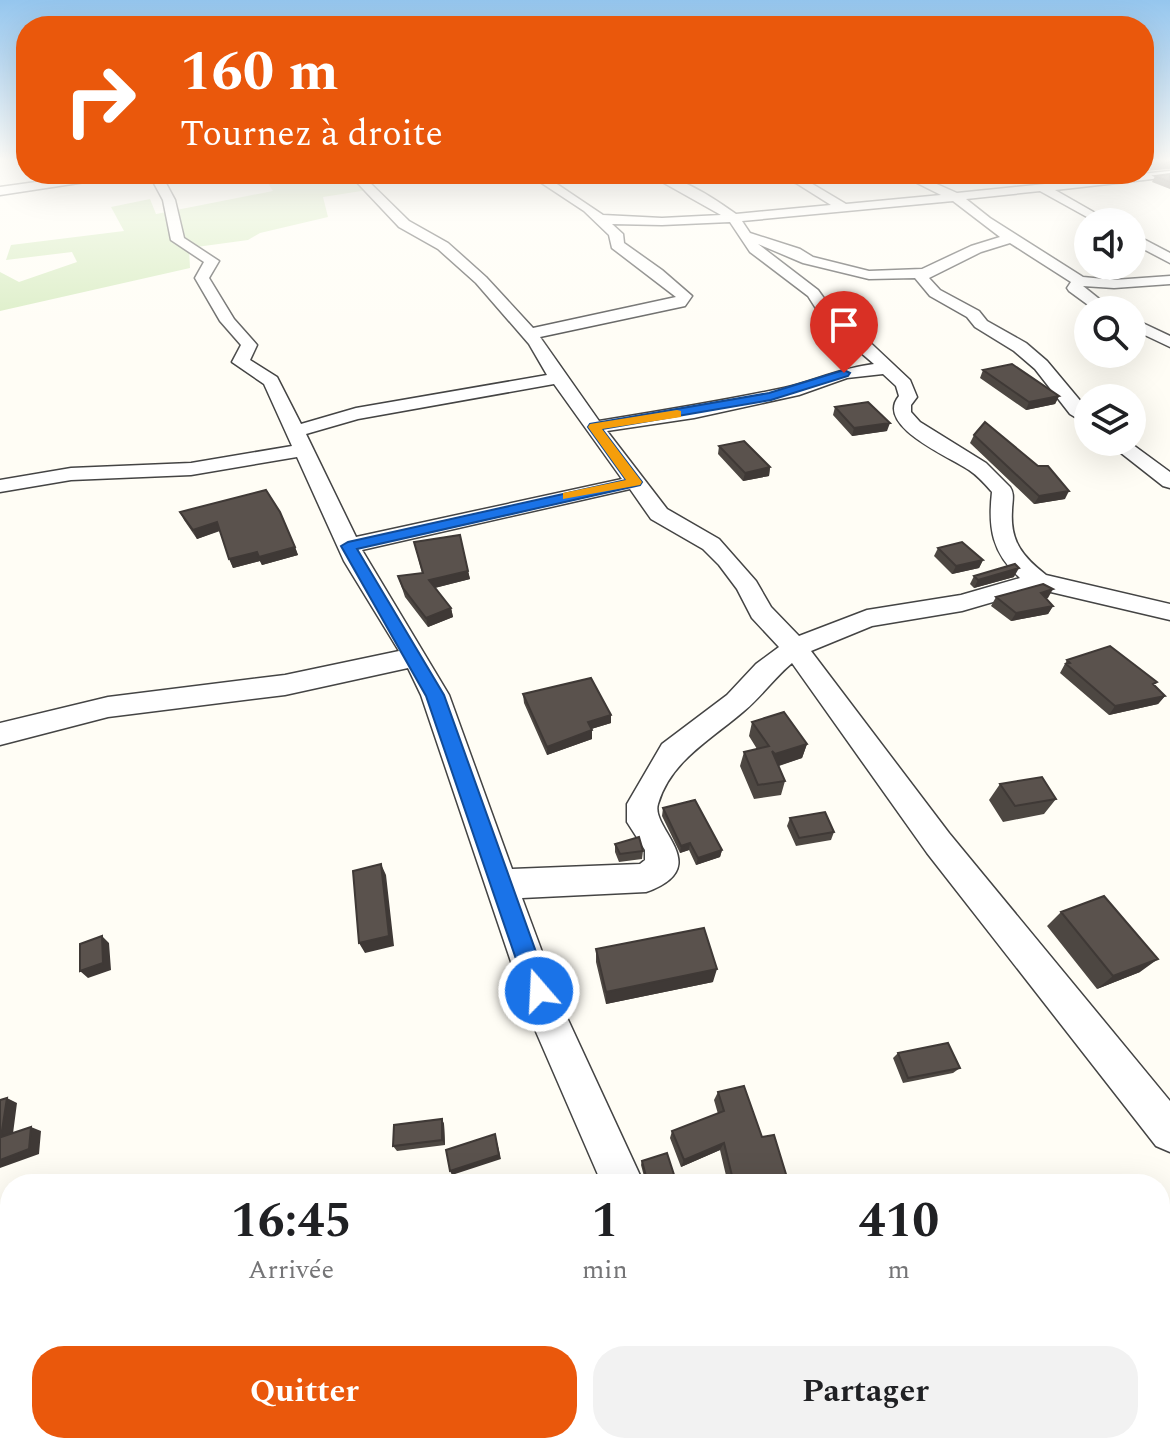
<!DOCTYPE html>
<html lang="fr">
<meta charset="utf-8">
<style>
:root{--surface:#fff;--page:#f2f2f2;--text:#202124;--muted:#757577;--accent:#ea580c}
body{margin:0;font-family:Spectral,serif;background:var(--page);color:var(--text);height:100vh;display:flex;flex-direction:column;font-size:30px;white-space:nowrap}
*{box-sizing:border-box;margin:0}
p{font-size:26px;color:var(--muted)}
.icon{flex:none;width:44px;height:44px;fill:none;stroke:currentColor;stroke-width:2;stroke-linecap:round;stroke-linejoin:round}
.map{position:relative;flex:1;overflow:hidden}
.side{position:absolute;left:0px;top:1174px;width:1170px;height:280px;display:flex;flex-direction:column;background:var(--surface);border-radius:32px 32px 0 0;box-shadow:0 8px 32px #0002}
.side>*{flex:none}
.hud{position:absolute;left:16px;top:16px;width:1138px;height:168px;border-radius:32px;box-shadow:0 8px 32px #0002;background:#ea580c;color:#fff;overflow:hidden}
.fabs{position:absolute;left:1074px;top:208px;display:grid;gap:16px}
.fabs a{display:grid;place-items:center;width:72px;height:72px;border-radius:50%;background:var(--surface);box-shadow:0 8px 32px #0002;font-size:40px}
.pin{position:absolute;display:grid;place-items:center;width:68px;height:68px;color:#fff;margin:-82px -34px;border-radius:50% 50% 50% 0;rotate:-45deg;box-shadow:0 0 8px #0007}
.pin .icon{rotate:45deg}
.me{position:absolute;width:88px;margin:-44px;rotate:341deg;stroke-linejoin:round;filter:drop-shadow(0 0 6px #0008)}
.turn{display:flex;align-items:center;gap:28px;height:168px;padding:0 32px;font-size:36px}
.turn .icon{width:104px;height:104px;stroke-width:2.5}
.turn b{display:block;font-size:56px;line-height:68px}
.eta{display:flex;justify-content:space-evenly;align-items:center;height:136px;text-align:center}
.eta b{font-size:48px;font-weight:700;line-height:56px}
.cta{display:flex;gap:16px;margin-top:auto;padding:16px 32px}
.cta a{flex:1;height:92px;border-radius:32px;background:var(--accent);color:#fff;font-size:32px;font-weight:700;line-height:92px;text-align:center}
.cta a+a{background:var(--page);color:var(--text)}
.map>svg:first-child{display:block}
.green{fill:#d5ebbd}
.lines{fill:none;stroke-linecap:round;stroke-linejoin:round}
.minor-casing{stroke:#444;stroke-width:3}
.minor{fill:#fff;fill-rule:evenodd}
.wall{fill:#4d4742}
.shaded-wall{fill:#3f3936}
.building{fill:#5a524d;stroke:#3f3936;stroke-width:2}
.route{fill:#1a73e8;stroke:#114b97;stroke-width:2}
.slow{fill:#f59e0b}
</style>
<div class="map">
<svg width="1170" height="1454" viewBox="0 0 1170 1454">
<rect width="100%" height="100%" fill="#fffdf5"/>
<!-- green -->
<path class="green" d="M262 174H376L366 176 374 189 323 197 328 217 260 233 248 240 189 248 190 268 0 311V272L19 282 77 262 72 252 6 260 11 245 124 231 111 207 150 199 156 214 273 191Z"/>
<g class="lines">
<defs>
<path id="minor" d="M1170 171V177L1055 190 1111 222H1096L1040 191 966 199 990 218 1083 277 1114 280 1170 276V284L1114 288 1083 286 1113 310H1095L1069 291 1067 288 1071 282 1010 243 981 252 929 278 940 290 979 311 987 321 1026 343 1047 361 1088 410V425L1070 414 1035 369 1014 351 975 327 967 317 930 296 915 278 869 279 803 263 758 244 818 290 836 315 860 333 910 380 917 397 911 405V412L920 422 986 463 1010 487C1015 494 1012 502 1012 511 1010 542 1023 557 1046 575L1170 604V620L1038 589 962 611 872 626 811 651 949 833 1170 1101V1152L1156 1146 927 853 792 663C774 678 762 696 744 711 712 739 671 760 658 804 650 829 716 867 646 892L522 898 564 1011 644 1184H602L530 1018 421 695 408 668 285 695 108 717 0 745V723L108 697 285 675 399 651 344 561 297 457 191 475 71 480 0 492V480L71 468 191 463 292 446 264 384 232 362 241 345 220 321 195 278 204 262 171 240 163 200 149 174H161L175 200 184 238 219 261 209 278 234 319 257 345 250 360 277 377 301 424 356 408 547 375 529 344 476 283 438 249 399 227 349 174H361L409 221 448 243 486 277 533 328 676 297 612 248 609 235 584 211 528 174H542L603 215 662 218 721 215 648 174C678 174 712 197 736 214L831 205 796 183 771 174H789L804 179 846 204 941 195 899 174H914L957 193ZM953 201 1000 237 971 246 922 269 869 271 813 257 800 249 750 233 742 221ZM730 222 750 252 808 296 824 321 874 364C840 368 815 381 784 388 722 401 661 411 599 421L540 337 685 306 692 296 662 270 624 243 623 234 612 224 662 225ZM883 374 896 386 899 396C874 426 950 457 969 470 978 476 985 484 992 492 988 528 992 553 1020 578L961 595 867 610 799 636 771 607 756 581 719 539 667 509 607 431 694 418 799 395 847 378ZM554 384 622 479 356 537 306 434 358 419ZM630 489 651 519 703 549 719 565 737 589 752 618 779 647 756 664 727 695 662 744 627 804V822L645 850V860L640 864 512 869 449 695 362 550Z
M94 174H124L118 177 0 195V187Z
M1132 233 1170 253V263L1132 243Z
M1132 318 1170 336V347L1132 329Z
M1107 442H1129L1170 472V488L1163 486Z
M702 1444H752L755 1454H705Z"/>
</defs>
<!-- minor casing -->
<use href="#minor" class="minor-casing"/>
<!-- minor -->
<use href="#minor" class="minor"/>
</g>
<!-- wall -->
<path class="wall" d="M1170 174V189L1152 182 1155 176Z
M983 370 1059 396 1055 404 1026 410 980 378Z
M835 407 887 431 852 436 833 415Z
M974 435 1065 499 1034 504 970 443Z
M719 446 770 467 769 476 743 481 718 454Z
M180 512 295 547 298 555 262 565 260 561 233 568 220 531 197 539 184 520Z
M414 542 468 571 470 579 435 588 451 608 453 617 428 627 405 597 398 576 422 573Z
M938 548 983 560 979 568 952 574 934 556Z
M974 576 1014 577 974 588 970 584Z
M996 597 1048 598H1046L1053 606 1048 614 1011 621 991 606Z
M1067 660 1165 696 1158 704 1109 715 1060 673Z
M523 694 611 715V723L591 729 592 739 547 755 524 703Z
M752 722 807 744 802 758 779 766 785 781 781 795 754 799 740 766 744 752 757 749 749 736Z
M1000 784 1056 799 1044 814 1003 822 989 800Z
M663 808 722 850 720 857 696 865 689 850 680 853 662 816Z
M790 818 834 832 831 840 796 846 787 826Z
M615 844 643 851 642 859 619 862 615 852Z
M1061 912 1140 972 1097 989 1047 926Z
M596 949 713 982 606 1004 596 962Z
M898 1053 960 1068 953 1073 903 1083 893 1058Z
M718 1092 762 1137 789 1184H728L720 1150 681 1167 670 1138 672 1131 718 1114 714 1100Z
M442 1119 444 1124 445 1145 397 1151 393 1146Z
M642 1161 677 1184H646L641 1165Z
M885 1444H939L941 1454H886Z"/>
<!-- shaded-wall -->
<path class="shaded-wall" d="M1170 163V169L1144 171V165Z
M1059 396 1055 404 1026 410 1029 402Z
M890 423 887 431 852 436 854 428Z
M770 467 769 476 743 481 745 473Z
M1069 491 1065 499 1034 504 1039 496Z
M217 522 221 530 197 539 193 530Z
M295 547 298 555 262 565 260 561 233 568 229 559 257 552Z
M983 560 979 568 952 574 956 566Z
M1019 568 1014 577 974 588 978 580Z
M468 571 470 579 430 589 429 580Z
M1053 589 1048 598 1036 602 1041 593Z
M1053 606 1048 614 1011 621 1016 613Z
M451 608 453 617 428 627 426 618Z
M1165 696 1158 704 1109 715 1115 706Z
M611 715V723L588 730V722Z
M592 730V739L547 755V747Z
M807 744 802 758 771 768 775 754Z
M690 843 689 850 680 853 681 846Z
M722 850 720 857 696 865 698 858Z
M381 864 386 875 394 946 365 953 359 943Z
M102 936 109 943 111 970 88 978 80 971Z
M1158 959 1140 972 1097 989 1113 976Z
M717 969 713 982 606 1004V992Z
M7 1098 17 1103 12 1141 1 1137Z
M442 1119 444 1124 445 1145 442 1140Z
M31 1127 41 1131 39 1154 0 1168V1160Z
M495 1134 501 1159 452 1175 450 1171Z
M724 1143 720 1150 681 1167 684 1160Z"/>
<!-- building -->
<path class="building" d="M1144 160H1170V163L1144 165Z
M1170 174V182L1155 176Z
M1012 364 1059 396 1029 402 983 370Z
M868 402 890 423 854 428 835 407Z
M985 422 1038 466H1048L1069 491 1039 496 974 435Z
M744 441 770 467 745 473 719 446Z
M266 490 280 512 295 547 259 557 257 552 229 559 217 522 193 530 180 512Z
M460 535 468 571 429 580 451 608 426 618 403 588 398 576 423 573 414 542Z
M962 542 983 560 956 566 938 548Z
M1015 564 1019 568 978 580 974 576Z
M1043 584 1053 589 1041 593 1053 606 1016 613 996 597Z
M1110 646 1157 682 1153 684 1165 696 1115 706 1066 664 1070 663 1067 660Z
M591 678 611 715 588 722 592 730 547 747 523 694Z
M784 712 807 744 775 754 772 751 785 781 758 785 744 752 769 746 752 722Z
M1042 777 1056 799 1015 806 1000 784Z
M695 800 722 850 698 858 690 843 681 846 663 808Z
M825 812 834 832 799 838 790 818Z
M639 837 643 851 620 854 615 844Z
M381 864 389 936 359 943 353 871Z
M1104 896 1158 959 1113 976 1061 912Z
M704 928 717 969 606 992 596 949Z
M102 936 103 963 80 971V944Z
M948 1043 960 1068 908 1078 898 1053Z
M744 1086 762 1137 774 1135 789 1184H734L724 1143 684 1160 672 1131 724 1111 718 1092Z
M7 1098 1 1137 31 1127 29 1149 0 1160V1100Z
M442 1119V1140L393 1146 394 1125Z
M495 1134 499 1155 450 1171 446 1150Z
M667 1153 677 1184H648L642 1161Z
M896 1444H939L941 1454H897Z"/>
<!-- sky -->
<linearGradient id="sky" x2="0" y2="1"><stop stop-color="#95c6ee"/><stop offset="0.44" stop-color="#fffefa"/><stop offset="1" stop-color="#fffefa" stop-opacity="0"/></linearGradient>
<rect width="1170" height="364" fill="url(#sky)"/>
<!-- route -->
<path class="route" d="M844 370 850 373 848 376 771 400 602 429 642 482 640 485 357 549 444 695 550 991 547 1000 539 1003 530 1000 426 696 341 546 348 542 626 480 588 427 590 424 769 393Z"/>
<!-- slow -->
<path class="slow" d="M677 410 681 411V417L602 429 642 482 640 485 563 499V493L626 480 588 427 590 424Z"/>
</svg>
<div class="fabs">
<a><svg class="icon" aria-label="sound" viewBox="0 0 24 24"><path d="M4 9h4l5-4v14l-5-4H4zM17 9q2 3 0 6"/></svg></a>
<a><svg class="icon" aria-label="search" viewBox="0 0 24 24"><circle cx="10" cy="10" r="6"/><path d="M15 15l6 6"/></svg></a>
<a><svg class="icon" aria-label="layers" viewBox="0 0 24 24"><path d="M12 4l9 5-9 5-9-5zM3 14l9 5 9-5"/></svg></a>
</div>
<div class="pin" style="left:844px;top:373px;background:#d93025"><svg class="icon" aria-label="arrive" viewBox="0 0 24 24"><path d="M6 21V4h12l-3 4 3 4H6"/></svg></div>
<svg class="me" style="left:539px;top:991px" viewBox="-20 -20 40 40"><circle r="17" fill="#1a73e8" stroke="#fff" stroke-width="3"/><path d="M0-11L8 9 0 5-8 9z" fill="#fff"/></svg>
<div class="hud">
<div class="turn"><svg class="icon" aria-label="right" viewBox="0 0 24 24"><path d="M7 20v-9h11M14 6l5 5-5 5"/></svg><div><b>160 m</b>Tournez à droite</div></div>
</div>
<section class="side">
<div class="eta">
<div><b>16:45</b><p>Arrivée</p></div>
<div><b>1</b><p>min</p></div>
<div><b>410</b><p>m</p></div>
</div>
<div class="cta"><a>Quitter</a><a>Partager</a></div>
</section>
</div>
